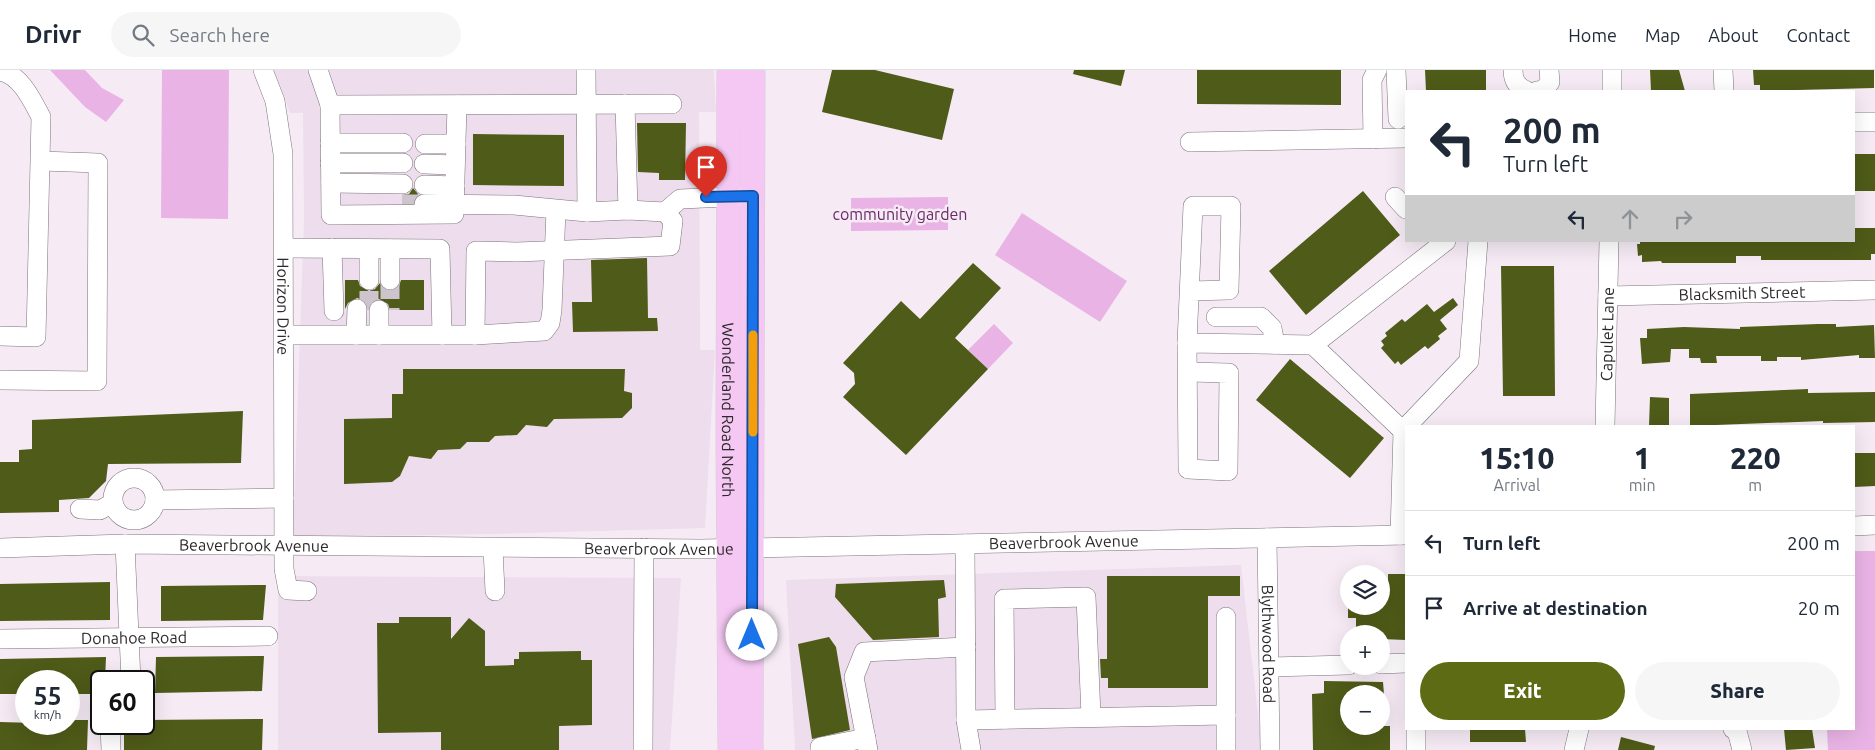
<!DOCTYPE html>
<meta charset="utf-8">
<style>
:root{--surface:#fff;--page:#f6f6f7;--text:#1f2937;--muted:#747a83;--line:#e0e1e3;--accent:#5d6b15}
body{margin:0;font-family:Ubuntu,sans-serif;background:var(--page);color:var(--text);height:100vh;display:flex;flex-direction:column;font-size:19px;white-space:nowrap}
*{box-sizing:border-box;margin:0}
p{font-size:16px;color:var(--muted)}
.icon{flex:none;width:28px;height:28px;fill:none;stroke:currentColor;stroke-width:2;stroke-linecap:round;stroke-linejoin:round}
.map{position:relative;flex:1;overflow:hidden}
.panel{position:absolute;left:1405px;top:355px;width:450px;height:305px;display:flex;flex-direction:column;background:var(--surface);border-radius:0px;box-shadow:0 5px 20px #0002}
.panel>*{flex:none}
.banner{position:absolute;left:1405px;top:20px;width:450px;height:152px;border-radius:0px;box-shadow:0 5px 20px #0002;background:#fff;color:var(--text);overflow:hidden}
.buttons{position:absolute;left:1340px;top:495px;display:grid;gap:10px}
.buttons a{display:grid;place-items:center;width:50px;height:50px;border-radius:50%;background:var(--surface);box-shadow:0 5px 20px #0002;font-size:25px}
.speed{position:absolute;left:15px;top:600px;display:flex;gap:10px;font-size:25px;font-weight:700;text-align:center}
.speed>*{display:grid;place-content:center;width:65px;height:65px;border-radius:50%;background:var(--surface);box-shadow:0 5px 20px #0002;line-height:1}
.speed small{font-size:12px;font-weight:400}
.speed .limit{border:2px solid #111;border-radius:8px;background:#fff;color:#111}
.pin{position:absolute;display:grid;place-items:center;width:42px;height:42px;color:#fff;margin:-51px -21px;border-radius:50% 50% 50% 0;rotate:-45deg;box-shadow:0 0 5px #0007}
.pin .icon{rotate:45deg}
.me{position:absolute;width:55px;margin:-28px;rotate:0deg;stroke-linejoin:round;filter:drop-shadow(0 0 4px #0008)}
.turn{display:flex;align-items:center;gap:18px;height:105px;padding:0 15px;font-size:22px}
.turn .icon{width:65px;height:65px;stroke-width:2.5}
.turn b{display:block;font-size:35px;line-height:42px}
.lanes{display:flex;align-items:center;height:48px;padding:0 15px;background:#0003;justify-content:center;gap:25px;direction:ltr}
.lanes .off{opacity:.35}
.eta{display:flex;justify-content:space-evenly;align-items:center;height:85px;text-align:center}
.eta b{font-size:30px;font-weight:800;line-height:35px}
.cta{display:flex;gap:10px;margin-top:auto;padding:10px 15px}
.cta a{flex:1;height:58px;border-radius:30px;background:var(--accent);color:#fff;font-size:20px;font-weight:800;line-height:58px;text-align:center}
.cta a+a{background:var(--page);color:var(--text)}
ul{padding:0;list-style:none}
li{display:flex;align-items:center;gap:15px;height:65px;padding:0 15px;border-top:1px solid var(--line)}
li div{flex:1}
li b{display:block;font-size:19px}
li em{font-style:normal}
header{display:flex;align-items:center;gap:30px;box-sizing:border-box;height:70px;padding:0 25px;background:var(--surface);border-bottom:1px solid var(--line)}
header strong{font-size:24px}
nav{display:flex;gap:28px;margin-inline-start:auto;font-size:18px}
.search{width:350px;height:45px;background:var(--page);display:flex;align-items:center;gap:12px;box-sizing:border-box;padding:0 18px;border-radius:28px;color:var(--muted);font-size:19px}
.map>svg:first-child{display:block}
.built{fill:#eedded}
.green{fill:#e9b4e5}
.building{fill:#4f5b18}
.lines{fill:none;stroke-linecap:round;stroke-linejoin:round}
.minor-tunnel{stroke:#cec4cd;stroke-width:19;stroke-dasharray:19 9;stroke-linecap:butt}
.minor-casing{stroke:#7b727a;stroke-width:20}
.major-casing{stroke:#d1d0d0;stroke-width:25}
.minor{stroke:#fff;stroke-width:19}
.major{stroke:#f4c8f2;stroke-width:24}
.route-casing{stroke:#114b97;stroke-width:12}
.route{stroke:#1a73e8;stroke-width:9}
.slow{stroke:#f59e0b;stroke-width:9}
.labels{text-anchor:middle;stroke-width:5;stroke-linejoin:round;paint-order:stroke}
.park-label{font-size:16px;fill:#692a67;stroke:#f6ebf5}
.street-label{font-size:16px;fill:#2c282b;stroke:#f6ebf5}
</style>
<header>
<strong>Drivr</strong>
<div class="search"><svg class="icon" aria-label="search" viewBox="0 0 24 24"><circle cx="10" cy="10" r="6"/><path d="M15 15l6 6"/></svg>Search here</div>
<nav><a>Home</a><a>Map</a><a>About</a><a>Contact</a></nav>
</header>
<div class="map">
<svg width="1875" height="680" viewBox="0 0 1875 680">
<rect width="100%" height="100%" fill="#f6ebf5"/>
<!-- built -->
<path class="built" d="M274 0H714L716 42H699L700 280H715L705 458 494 464 293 467 304 149 303 43H290Z
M1241 495 1262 680H795L786 510Z
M278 506 681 508 670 680H278Z"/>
<!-- green -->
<path class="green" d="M50 0H85L102 18 124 30 106 52 85 37Z
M162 0H229L228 149 161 148Z
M948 127V160L851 161V128Z
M1022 143 1127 211 1100 252 995 185Z
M994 254 1013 273 988 299 968 280Z
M1854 481H1875V680H1828L1827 659H1854Z"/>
<!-- building -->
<path class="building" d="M832 0H875L954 19 942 70 822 42Z
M1074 0H1125L1121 16 1073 4Z
M1197 0H1341V35L1197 34Z
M1425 0H1486V21H1426Z
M1650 0H1679L1685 21H1651Z
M1753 0H1874V18L1760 21V15H1754Z
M637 53H686L685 110H659V103L638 102Z
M473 64 564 65V116L473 115Z
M1854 84H1875V121H1854Z
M413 118 418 124 413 133H402V125L409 124Z
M1363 121 1400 165 1306 245 1269 201Z
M1854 158H1875V184H1871V190H1761V186H1736V193H1662L1661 191 1642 192V185L1638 186 1637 174H1640V171H1854Z
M647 188 648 248H657L658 261 573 262 572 232H592L591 190Z
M973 193 1001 218 955 268 988 299 906 385 843 327 855 314 854 303 843 293 901 231 920 249Z
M1501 196H1554L1555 326H1503Z
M345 210H358L360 216 369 221 375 219 380 213 384 219 390 221 399 216 401 210H424V240H390L388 234 379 229 373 231 368 238 363 230 357 228 348 233 345 239Z
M1453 228 1458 235 1440 250 1447 259 1438 266 1440 269 1428 279 1425 276 1401 295 1398 291 1395 294 1381 278 1384 275 1381 271 1387 266 1385 263 1402 249 1405 252 1427 234 1434 242Z
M1818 254H1836V257L1874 255 1875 288H1859V285L1801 290V287H1777V291H1761V286H1716L1717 293H1701L1700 288H1689V279H1671L1670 292 1642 294 1640 268H1647V259L1684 257 1740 259V257Z
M1290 289 1384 368 1350 408 1256 330Z
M403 299H625L624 321 632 323V338L622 348 554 349 547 357 526 355 517 365 495 366 489 372H467L460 379 438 380 431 389 409 386 400 406 392 412 344 414V349L392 348V324H403Z
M1808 319V323L1875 322V352L1823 353V351L1690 356V324Z
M1650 327 1669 328V356H1649Z
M243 341 241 393 108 394 106 411 89 428 59 430V442L0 443V392H19V380L32 379V350Z
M1854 383H1875V416L1854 417Z
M1388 504H1406V570L1381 569V564H1356V548H1348V536H1381V512H1388Z
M1107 506H1240V526H1208V618H1108V608H1101L1100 589H1107Z
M944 510 946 527 938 529 939 567 873 570 835 527 836 514Z
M110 512V550L0 551V514Z
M266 515 263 550 161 551V516Z
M399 547H451V569L469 548 485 561V596L514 595V589H519V582L581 581V590H592V655L559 656V680H441V662L378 663 377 553H399Z
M829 567 836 577 850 660 812 669 798 574Z
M264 586 262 621 155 623 156 587Z
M106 587 105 611H101V624H69V611H26V624H0V589Z
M1324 611 1383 612 1384 624H1349V656H1390V680H1313L1312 624 1324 623Z
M263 649 262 680H124V654H144V650Z
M69 650H88L87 680H0V652L69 654Z
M1470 659H1525L1526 672H1470Z
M1784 659H1812L1815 678 1786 680Z
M1621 667 1655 676 1654 680H1618Z"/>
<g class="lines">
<!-- minor-tunnel -->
<path class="minor-tunnel" d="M402 134H424
M390 210V240
M369 240V210"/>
<defs>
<g id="minor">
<path id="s1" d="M263 0 275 31 283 84 284 499 288 520 307 521"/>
<path d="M318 0 330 35 672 34"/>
<path d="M586 0 587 142"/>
<path d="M1396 0 1398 49"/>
<path d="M1513 0C1513 11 1517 17 1527 21"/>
<path d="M1723 0 1724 21"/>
<path d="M0 1C20 4 32 30 41 47L36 267 0 266"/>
<path d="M1537 21 1544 20 1550 12 1549 0"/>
<path d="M1612 21V0"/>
<path d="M625 34 628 140"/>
<path d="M330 35 331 145 454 144 457 35"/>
<path d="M1854 52H1875"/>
<path d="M1373 69 1372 10 1377 0"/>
<path d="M1190 72 1406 68"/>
<path d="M330 73H403"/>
<path d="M425 74H456"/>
<path d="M330 93H403"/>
<path d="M424 94 455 95"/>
<path d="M331 113 403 114"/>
<path d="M424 115 455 116"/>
<path d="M1395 127 1406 139"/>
<path d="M424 134 514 135 587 142 628 140 665 142 673 151 670 176 517 182 476 181 475 265"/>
<path d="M665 142 680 129 753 126"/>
<path d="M284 178 440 179 442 265"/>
<path d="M332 178 334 241"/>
<path d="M390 179V210"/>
<path d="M369 210V179"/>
<path id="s2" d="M1608 226 1875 220"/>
<path d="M379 240V265"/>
<path d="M1216 247H1261L1272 258 1275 274"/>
<path d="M285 265H475L544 261 550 253 552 240 556 140"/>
<path d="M356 265 357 239"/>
<path d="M1187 273 1193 136H1231L1229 220 1190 221"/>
<path d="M1188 302 1229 303 1228 401 1188 399 1187 273 1313 275"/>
<path d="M0 310 97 311 98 93 41 91"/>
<path d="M1407 356 1469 291 1478 171"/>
<path id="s3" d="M1605 356 1609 171"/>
<path d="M1403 361 1313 275 1446 171"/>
<circle cx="134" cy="429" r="21"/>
<path d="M155 430 284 428"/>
<path d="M80 439 100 440 113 433"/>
<path d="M1854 456 1875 455"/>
<path d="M1400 465 1403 361 1406 357"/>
<path id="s4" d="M1267 468 1270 680"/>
<path d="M125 474 131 611"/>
<path d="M965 474 966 650 971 680"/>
<path id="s5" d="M0 478 125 474 701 479 1406 465"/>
<path d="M493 478 495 521"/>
<path id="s6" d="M0 569 268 566"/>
<path d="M1381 594 1406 593"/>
<path d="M1269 597 1349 595"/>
<path d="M1005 649 1004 529 1086 527 1091 646"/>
<path d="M966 650 1226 645"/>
<path d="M110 654 111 680"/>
<path d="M1733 659 1737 661 1742 680"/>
<path d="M643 680 644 478"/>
<path d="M820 680V677L866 668"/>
<path d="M868 680 854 607 864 582 966 577"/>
<path d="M1226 680V547"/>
<path d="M1416 680V659"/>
<path d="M1574 680 1579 659"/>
</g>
<g id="major">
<path id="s7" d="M729 0 728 371 730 680"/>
<path d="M751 680 753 0"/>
</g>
</defs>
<!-- minor casing -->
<use href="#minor" class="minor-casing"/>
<!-- major casing -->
<use href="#major" class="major-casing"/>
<!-- minor -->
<use href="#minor" class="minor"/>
<!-- major -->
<use href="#major" class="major"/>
</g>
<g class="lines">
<defs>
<path id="route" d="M706 127 753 126 752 565"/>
</defs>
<!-- route casing -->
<use href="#route" class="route-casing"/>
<!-- route -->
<use href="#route" class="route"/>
<!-- slow -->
<path class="slow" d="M753 362V265"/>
</g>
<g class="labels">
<!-- park labels -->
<g class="park-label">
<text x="900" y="150">community garden</text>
</g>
<!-- street labels -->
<g class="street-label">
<text dy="6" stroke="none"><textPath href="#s2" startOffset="134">Blacksmith Street</textPath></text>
<text dy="6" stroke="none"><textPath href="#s1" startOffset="239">Horizon Drive</textPath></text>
<text dy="6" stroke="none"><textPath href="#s3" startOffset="92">Capulet Lane</textPath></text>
<text dy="6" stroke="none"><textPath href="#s7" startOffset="340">Wonderland Road North</textPath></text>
<text dy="6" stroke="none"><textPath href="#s5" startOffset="1064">Beaverbrook Avenue</textPath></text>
<text dy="6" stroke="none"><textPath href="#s5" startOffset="254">Beaverbrook Avenue</textPath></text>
<text dy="6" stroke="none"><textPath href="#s5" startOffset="659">Beaverbrook Avenue</textPath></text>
<text dy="6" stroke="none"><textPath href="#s6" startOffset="134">Donahoe Road</textPath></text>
<text dy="6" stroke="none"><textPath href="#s4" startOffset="106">Blythwood Road</textPath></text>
</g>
</g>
</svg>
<div class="buttons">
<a><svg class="icon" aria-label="layers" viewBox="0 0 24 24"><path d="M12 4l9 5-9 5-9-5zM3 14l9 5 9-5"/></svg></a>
<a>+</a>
<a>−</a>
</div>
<div class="speed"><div>55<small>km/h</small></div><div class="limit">60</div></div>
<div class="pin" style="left:706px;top:127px;background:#d93025"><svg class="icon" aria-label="arrive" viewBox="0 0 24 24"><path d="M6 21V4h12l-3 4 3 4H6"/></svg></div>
<svg class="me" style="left:752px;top:565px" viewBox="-20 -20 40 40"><circle r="19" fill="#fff"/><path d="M0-13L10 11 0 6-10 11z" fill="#1a73e8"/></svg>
<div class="banner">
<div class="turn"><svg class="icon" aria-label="left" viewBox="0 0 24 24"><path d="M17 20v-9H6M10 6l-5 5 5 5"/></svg><div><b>200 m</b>Turn left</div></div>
<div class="lanes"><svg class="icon" aria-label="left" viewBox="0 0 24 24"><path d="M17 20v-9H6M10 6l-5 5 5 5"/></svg><svg class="icon off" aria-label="ahead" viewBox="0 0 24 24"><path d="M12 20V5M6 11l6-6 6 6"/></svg><svg class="icon off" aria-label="right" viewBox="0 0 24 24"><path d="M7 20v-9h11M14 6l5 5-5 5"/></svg></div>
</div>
<section class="panel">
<div class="eta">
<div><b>15:10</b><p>Arrival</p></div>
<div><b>1</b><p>min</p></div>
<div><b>220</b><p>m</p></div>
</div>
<ul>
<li><svg class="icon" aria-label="left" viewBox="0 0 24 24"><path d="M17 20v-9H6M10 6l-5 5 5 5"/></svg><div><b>Turn left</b></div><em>200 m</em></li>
<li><svg class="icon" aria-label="arrive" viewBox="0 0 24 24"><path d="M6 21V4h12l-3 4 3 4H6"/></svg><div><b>Arrive at destination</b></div><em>20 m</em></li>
</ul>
<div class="cta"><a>Exit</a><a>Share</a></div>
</section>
</div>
